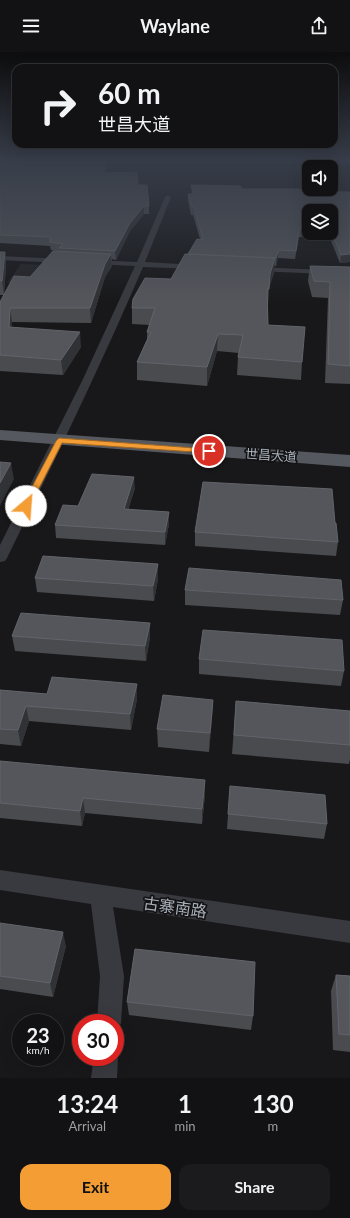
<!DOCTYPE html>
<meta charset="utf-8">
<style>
:root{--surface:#121214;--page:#1b1b1d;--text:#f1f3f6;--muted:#9c9ea0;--line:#313234;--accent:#f49d35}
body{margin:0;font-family:Lato,"Noto Sans SC",sans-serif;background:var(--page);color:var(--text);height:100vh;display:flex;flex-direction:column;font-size:15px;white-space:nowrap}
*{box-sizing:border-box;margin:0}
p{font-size:13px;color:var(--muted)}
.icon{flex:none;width:22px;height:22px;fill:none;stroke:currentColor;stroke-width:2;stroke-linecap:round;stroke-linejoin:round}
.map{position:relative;height:1026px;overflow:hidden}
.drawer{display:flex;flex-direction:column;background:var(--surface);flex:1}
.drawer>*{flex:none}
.top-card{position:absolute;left:12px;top:12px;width:326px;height:84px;border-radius:12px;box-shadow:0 4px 16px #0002,0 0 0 1px var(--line);background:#121214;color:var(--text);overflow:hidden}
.controls{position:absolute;left:302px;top:108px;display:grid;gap:8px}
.controls a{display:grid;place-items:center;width:36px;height:36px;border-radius:8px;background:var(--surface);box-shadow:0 4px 16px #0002,0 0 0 1px var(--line);font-size:20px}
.speed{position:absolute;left:12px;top:962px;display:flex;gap:8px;font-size:20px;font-weight:700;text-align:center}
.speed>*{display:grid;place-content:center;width:52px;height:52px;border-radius:50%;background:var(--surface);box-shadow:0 4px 16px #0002,0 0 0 1px var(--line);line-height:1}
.speed small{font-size:10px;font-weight:400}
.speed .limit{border:6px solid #d22;background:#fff;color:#111}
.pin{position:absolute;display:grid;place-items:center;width:34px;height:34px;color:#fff;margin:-17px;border:2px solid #fff;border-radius:50%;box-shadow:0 1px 4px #0007}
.me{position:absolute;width:44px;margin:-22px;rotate:27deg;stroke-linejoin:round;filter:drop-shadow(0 0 3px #0008)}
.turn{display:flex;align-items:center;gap:14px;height:84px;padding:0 20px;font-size:18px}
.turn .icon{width:52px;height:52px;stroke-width:2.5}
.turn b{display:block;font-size:28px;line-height:34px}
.eta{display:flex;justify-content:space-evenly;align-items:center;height:68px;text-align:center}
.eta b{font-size:24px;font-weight:700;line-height:28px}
.primary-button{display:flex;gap:8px;margin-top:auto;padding:8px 20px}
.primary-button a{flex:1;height:46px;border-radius:12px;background:var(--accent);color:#111;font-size:16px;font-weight:700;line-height:46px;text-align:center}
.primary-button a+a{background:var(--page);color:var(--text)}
header{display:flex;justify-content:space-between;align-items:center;height:52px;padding:0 20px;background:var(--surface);font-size:18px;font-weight:700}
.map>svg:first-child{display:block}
.built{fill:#242427}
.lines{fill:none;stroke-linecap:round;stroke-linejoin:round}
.street{fill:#393a3f;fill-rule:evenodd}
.primary{fill:#55585e;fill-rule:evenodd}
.wall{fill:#494b4f;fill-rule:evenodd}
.shaded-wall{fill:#313235}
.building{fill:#54565b;stroke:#61646a}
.route{fill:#f49d35;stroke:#9f6622}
.labels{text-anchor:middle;stroke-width:3.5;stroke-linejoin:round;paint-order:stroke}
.street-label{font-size:13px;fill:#aab1ba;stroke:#131315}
.near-street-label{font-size:16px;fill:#aab1ba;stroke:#131315}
</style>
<header><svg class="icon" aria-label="menu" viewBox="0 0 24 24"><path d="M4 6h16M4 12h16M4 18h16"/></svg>Waylane<svg class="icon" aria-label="share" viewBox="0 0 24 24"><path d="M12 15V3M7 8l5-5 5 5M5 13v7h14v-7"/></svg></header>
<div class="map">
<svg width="350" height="1026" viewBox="0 0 350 1026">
<rect width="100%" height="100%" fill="#18181a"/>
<!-- built -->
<path class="built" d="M21 212 50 213 38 232 7 231Z"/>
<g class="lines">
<!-- street -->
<path class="street" d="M168 143 171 145 145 210 197 213 201 215 197 217 143 215C101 313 54 410 7 506L5 509 0 510V493L83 327 135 214 92 212 88 210 92 208 137 210 165 145Z
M0 204 64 207 68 209 64 211 0 208Z
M253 215 350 219V223L256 219H253Z
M0 818 350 869V891L113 855 124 924 121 971 117 979 115 981V971H97L100 924 91 852 0 838Z
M115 997 118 1005 117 1026H91L94 1005H115Z"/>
<!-- primary -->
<path class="primary" d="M0 378 350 403V415L0 388Z"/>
</g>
<!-- wall -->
<path class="wall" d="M0 108 105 121 138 133 149 154V162H144L130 179 116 208 112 207V214L105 225 91 271 12 270 11 275 81 295 63 323 0 319V250L30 225 57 199 51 198 50 194 0 191Z
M191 133 242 137 350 140V210L340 211 329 184 299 185 295 207 278 206 276 214H274V221L269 235 268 253V273L302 310 301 328 237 323 238 305 239 301 217 299 207 334 137 328V310L147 287V280L150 273 132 272V256L171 227 200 187 193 163H191L188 149V142H192ZM309 159H331V181H309Z
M0 200H5L6 213 4 243H0Z
M310 214 350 215V332L325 331 328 246 312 245 308 229Z
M135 436 128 458 169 460V472L165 493 56 486 55 473 78 454Z
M335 471 338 490 336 504 195 494V480Z
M158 512V527L154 549 37 540 35 526Z
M185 538 343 548 340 563 185 553Z
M150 571V585L146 609 15 599 12 584Z
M199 607 344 619 341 634 199 622Z
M0 638 47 642 137 647 131 678 29 669 21 694 0 692Z
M213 648 212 666 209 700 158 695 157 677Z
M236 649 350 659V707L349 712 232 702Z
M0 709 205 743 202 772 85 761 82 774 0 766Z
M230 734 327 772 324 787 227 777Z
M0 871 66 894 53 945 0 937Z
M336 923 350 924V1000L333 998 331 939Z
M127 950 253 964 251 978 129 963Z"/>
<!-- shaded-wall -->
<path class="shaded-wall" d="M144 154V162L130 179 116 208 115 199 130 171Z
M279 198 278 206 276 214V206Z
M5 200 6 213 4 243 2 229Z
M111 202 112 214 105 225 91 271 90 256 105 212Z
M350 202V210L340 211 341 203Z
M275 206 274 221 269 237 270 222Z
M10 256 12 270 11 290 9 275Z
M80 280 81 295 63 323 61 308Z
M218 282 217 299 207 334V315Z
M11 411 14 427 0 454V431Z
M134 425 135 436 124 469V457Z
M169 460V472L165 493V480Z
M158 512V527L154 549 153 534Z
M150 571V585L146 609 145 594Z
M137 632V647L131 678 130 662Z
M213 648 212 666 209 700 210 681Z
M26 654 29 669 21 694 18 678Z
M205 728V743L202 772V757Z
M83 746 85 761 82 774 80 759Z
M63 880 66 894 53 945 50 931Z"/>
<!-- building -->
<path class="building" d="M0 108H105L104 121 137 120 138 133H147L149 154H144L130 171 115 199 59 196 63 192 50 190V185L0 183Z
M191 133 240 134 242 137H335L338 140H350V202L341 203 331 179V159H309V177H299L296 199 279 198 276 206 188 202 197 187 203 188 194 155H192L188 142H194Z
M53 199 111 202 105 212 90 256H10L9 275 80 280 61 308 0 303V250L14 224 30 225Z
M0 200H5L2 229H0Z
M185 202 275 206 270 222 269 237H267L268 273 305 275 302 310 238 305 243 283 218 282 207 315 137 310 151 280H147L155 256H132L133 247 145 226 171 227Z
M310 214 350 215V314L328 312 330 230 314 229Z
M0 410 11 411 0 431Z
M92 422 134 425 124 457 169 460 165 480 55 473 63 453 78 454Z
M203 430 332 437 335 471H336L338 490 195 480Z
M43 504 158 512 153 534 35 526Z
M189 516 341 528 343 548 185 538Z
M21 561 150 571 145 594 12 584Z
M203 578 342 588 344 619 199 607Z
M52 625 137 632 130 662 26 654 18 678 0 677V638L47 642Z
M163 643 213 648 210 681 157 677Z
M236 649 350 659V693L234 683Z
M0 709 205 728 202 757 83 746 80 759 0 751Z
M230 734 325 743 327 772 228 762Z
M0 871 63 880 50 931 0 924Z
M135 897 255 910 253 964 127 950Z
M336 923 350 924V983L339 982Z"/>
<!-- sky -->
<linearGradient id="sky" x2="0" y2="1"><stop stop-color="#0d0d0e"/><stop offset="0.43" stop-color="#373d49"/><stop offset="1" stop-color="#373d49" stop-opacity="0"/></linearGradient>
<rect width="350" height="251" fill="url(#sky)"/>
<!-- route -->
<path class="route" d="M59 386 209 397 212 399 209 401 62 391 30 454 26 456 23 455 22 454 56 389Z"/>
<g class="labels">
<!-- street labels -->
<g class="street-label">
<text transform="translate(271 403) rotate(4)" y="5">世昌大道</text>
</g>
<!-- near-street labels -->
<g class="near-street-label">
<text transform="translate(175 855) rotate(8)" y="6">古寨南路</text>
</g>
</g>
</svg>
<div class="controls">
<a><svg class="icon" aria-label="sound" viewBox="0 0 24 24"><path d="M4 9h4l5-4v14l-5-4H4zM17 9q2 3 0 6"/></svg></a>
<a><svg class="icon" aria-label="layers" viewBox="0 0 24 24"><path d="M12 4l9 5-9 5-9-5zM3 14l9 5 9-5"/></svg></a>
</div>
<div class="speed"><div>23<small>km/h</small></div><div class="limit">30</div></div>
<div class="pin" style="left:209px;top:399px;background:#d93025"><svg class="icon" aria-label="arrive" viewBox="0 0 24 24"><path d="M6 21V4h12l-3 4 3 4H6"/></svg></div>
<svg class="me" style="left:26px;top:454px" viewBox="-20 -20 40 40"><circle r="19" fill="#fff"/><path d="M0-13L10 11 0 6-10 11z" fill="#f49d35"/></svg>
<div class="top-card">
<div class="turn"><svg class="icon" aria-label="right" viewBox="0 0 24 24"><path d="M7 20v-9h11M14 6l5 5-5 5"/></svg><div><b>60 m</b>世昌大道</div></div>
</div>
</div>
<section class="drawer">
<div class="eta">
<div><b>13:24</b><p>Arrival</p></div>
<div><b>1</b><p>min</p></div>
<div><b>130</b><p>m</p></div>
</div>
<div class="primary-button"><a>Exit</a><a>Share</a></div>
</section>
